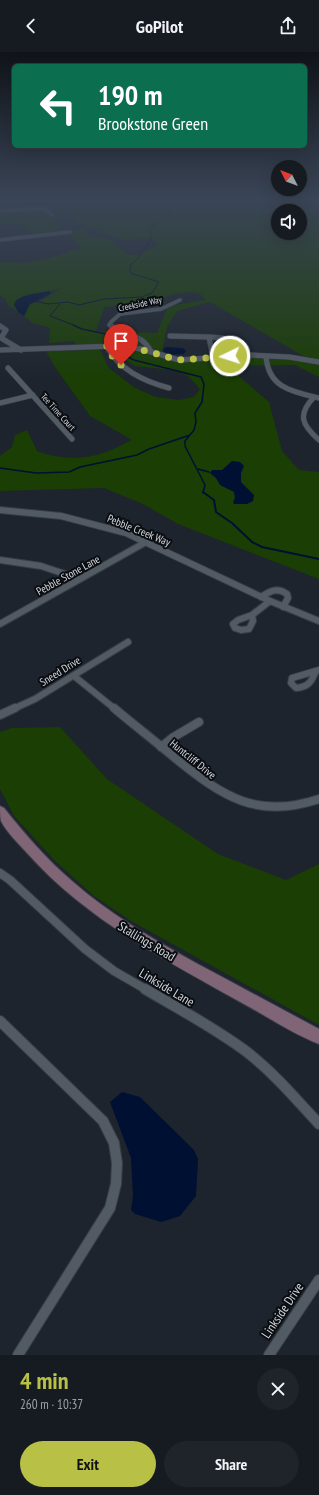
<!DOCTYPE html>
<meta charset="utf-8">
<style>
:root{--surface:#161b22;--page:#1f242a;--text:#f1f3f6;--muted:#9ea1a5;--line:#353940;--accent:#b9c046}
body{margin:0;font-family:"PT Sans Narrow",sans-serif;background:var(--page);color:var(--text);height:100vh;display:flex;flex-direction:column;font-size:15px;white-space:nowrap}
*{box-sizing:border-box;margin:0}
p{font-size:13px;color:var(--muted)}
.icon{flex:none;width:22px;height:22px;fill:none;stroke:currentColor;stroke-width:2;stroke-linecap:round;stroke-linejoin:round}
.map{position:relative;height:1303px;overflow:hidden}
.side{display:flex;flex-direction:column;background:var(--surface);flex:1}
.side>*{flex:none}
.banner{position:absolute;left:12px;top:12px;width:295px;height:84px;border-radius:6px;box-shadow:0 4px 16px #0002,0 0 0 1px var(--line);background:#0b6e4f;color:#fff;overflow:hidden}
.needle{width:26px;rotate:312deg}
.buttons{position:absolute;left:271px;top:108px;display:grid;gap:8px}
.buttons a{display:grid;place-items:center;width:36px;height:36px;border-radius:50%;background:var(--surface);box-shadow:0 4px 16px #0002,0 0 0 1px var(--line);font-size:20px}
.pin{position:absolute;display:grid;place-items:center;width:34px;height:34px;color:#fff;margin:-41px -17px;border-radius:50% 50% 50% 0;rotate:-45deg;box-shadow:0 0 4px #0007}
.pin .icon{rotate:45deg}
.me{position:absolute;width:44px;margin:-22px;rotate:266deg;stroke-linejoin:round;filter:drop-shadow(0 0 3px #0008)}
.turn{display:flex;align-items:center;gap:14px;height:84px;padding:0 20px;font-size:18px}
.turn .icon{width:52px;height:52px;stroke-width:2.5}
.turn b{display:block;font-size:28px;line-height:34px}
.round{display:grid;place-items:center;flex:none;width:42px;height:42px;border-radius:21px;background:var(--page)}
.headline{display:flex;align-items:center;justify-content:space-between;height:68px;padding:0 20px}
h1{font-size:24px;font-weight:700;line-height:30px;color:var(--accent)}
.action{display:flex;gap:8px;margin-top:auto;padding:8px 20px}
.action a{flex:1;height:46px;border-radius:24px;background:var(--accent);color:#111;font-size:16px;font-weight:700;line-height:46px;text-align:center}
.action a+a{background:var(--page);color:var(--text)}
header{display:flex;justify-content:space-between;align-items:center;height:52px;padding:0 20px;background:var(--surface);font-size:18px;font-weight:700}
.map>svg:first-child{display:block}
.green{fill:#1a3e04;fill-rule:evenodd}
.water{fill:#001032}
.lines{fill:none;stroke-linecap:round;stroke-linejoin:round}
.stream-far2{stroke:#001032;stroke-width:1}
.stream-far1{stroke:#001032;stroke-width:1.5}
.stream{stroke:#001032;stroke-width:2}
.street-far4-casing{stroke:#383e45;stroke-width:4.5}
.street-far3-casing{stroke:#383e45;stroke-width:6}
.street-far2-casing{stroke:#383e45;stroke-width:8}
.street-far1-casing{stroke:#383e45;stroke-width:10}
.street-casing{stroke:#383e45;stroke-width:12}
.secondary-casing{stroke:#383e45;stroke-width:2}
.street-far4{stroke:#525a64;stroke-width:3.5}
.street-far3{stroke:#525a64;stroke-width:5}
.street-far2{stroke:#525a64;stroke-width:6}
.street-far1{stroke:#525a64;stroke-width:8}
.street{stroke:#525a64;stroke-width:10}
.secondary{fill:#7f6576;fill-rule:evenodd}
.route{stroke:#b9c046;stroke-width:7;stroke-dasharray:0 12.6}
.labels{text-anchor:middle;stroke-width:4;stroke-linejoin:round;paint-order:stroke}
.far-street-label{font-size:9px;fill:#d4d9df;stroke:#0a0d11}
.street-label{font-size:11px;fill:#d4d9df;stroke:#0a0d11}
.near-street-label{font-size:13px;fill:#d4d9df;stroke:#0a0d11}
</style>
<header><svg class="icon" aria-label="back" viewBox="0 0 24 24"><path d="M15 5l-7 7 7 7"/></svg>GoPilot<svg class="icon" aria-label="share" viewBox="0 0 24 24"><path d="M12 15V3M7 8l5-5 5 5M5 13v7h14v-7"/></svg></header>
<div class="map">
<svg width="319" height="1303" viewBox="0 0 319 1303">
<rect width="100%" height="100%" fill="#1d242d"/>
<!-- green -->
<path class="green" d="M0 146H123L177 155 194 151 240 153 259 149 260 146H319V325L295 313 227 314 269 350 282 399 299 418 319 420V527L178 472 143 452 104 436 0 439V404L12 395 15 383 27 378 37 399C59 408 87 408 109 399 117 396 124 391 132 388L90 364 55 315 46 299 100 298 109 316 135 336 156 345 179 348 194 345 200 337 188 324 173 318 135 314 118 303 114 291 76 293 74 289 49 291 50 276 33 271 24 264 30 252 41 249 60 237 26 243 16 248 18 260 8 253 5 246 0 244V210C7 209 12 211 19 211 39 211 61 202 81 196L68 180 87 176 68 164 55 166 62 179 32 182 21 173 0 172V159L52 154 47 149 48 148 46 147 21 149 11 147 0 151ZM278 159H300V181H278ZM87 176C100 178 111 185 124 188 137 190 148 180 159 193L140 202 129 203 122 197 114 193 116 190 105 186 90 185 86 180ZM190 240 200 242 206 248 168 254 157 281 96 279 104 255 152 251 170 243ZM210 250 305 305H306L240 302 196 306 161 304 167 275 177 259Z
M60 675 107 727 218 802 286 828 319 812V973L131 869 94 844 56 810 14 764 0 737V680L12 676Z"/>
<!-- water -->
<path class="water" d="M50 239V242L30 252 24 264 18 260 14 253C16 242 41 241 50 239Z
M166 295 183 296 186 299 184 302C177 303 170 303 164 300L163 297Z
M232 409 240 410 244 414 241 421V430L254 443 253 449 247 452H234L233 450 235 446 234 440 220 433 216 426 210 421 212 418H222Z
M122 1040 140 1045 194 1098 198 1107 196 1144 180 1164 161 1170 135 1162 131 1158 133 1144 131 1106 110 1050Z"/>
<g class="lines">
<!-- stream-far2 -->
<path class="stream-far2" d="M107 146 140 150 235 155 262 152 285 146
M35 249 48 252 68 250 79 253 104 247 142 245 152 241 159 230 133 222 130 220V214L138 206 152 186 149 178 154 172 166 164 170 157 179 153
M60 252 50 264 76 274"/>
<!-- stream-far1 -->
<path class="stream-far1" d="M73 273 82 277 125 286 131 290 132 295
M129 297 124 303 134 308 201 325 204 332 202 350 195 361 196 370 194 378 185 389V394L205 433 203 441
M0 416 36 421 69 420 80 415 137 403 149 397 190 383
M198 417 209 420"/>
<!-- stream -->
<path class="stream" d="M203 440 214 448 216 460 232 471 252 490 262 495 319 507"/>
<defs>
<path id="street-far4" d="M0 159 45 156 52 163
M0 188 70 180
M111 274V270L120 262 161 257 180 248"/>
<path id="street-far3" d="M110 273C124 285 142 280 151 300
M0 274 6 278 1 286 21 298
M170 284 209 285 213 306
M209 285 223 286
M106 294C120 318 143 329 169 336
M0 298 117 294 141 297 179 308 251 303 289 305 319 310
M266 304C268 336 293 340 319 346
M8 316 72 387
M314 345C297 363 302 373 319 388
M0 351 33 343"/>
<path id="street-far2" d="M0 458 61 464 126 481 270 549 319 569
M0 508 41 514 80 527
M261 545C270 539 277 535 287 542L288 546 283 555
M252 563 253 569 249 577 241 578 235 576 233 572 238 568Z
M252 563 270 549
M0 572 146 490
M315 621C311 631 307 635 296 636L291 631 292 626 319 618
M74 624 115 657
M13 657 35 647 128 590"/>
<path id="street-far1" d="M114 656C134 673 155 689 175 706 222 744 257 768 319 747
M0 663 15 656
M161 695 172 686 199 670
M0 821 10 828 85 897 114 919 147 938"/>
<path id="street" d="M145 937C179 957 215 976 247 1000 274 1021 296 1047 319 1072
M0 969 103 1069 114 1091 117 1111 116 1132 110 1156 18 1303
M269 1303 319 1228"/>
<path id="secondary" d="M0 754 4 756C25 782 46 807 72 829 109 862 153 887 196 911 237 933 278 955 319 977V992C293 982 268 965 244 952 167 909 87 868 28 802 19 792 7 781 1 769 0 765 0 759 0 754Z"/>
</defs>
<!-- street-far4 casing -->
<use href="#street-far4" class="street-far4-casing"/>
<!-- street-far3 casing -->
<use href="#street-far3" class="street-far3-casing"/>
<!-- street-far2 casing -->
<use href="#street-far2" class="street-far2-casing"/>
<!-- street-far1 casing -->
<use href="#street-far1" class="street-far1-casing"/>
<!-- street casing -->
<use href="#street" class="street-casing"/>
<!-- secondary casing -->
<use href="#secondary" class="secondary-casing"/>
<!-- street-far4 -->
<use href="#street-far4" class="street-far4"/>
<!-- street-far3 -->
<use href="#street-far3" class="street-far3"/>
<!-- street-far2 -->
<use href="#street-far2" class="street-far2"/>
<!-- street-far1 -->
<use href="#street-far1" class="street-far1"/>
<!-- street -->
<use href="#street" class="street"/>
<!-- secondary -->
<use href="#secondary" class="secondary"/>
</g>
<!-- sky -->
<linearGradient id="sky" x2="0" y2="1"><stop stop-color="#101419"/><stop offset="0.45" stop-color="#3a4557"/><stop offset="1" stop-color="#3a4557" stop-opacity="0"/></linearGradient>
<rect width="319" height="328" fill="url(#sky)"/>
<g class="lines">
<!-- route -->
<path class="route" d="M121 313 113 305 106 294 135 296 179 308 230 304"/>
</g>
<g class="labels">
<!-- far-street labels -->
<g class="far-street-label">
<text transform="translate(140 252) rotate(-12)" y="3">Creekside Way</text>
<text transform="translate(58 360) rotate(48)" y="3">Tee Time Court</text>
</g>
<!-- street labels -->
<g class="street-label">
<text transform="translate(139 478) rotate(22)" y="4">Pebble Creek Way</text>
<text transform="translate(68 523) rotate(-29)" y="4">Pebble Stone Lane</text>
<text transform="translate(60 619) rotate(-32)" y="4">Sneed Drive</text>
<text transform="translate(193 707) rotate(39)" y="4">Huntcliff Drive</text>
</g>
<!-- near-street labels -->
<g class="near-street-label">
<text transform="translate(147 889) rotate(31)" y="5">Stallings Road</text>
<text transform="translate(167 935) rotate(31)" y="5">Linkside Lane</text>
<text transform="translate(282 1258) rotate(-56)" y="5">Linkside Drive</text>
</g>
</g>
</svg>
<div class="buttons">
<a><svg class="needle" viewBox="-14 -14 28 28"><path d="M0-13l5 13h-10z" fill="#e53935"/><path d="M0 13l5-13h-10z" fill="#9ea1a5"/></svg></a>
<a><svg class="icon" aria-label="sound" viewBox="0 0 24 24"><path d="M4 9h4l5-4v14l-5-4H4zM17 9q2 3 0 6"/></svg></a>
</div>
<div class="pin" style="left:121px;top:313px;background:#d93025"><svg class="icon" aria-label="arrive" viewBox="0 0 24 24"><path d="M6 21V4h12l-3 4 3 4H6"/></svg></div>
<svg class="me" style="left:230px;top:304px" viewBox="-20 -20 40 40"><circle r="17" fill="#b9c046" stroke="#fff" stroke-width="3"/><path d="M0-11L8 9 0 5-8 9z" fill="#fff"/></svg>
<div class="banner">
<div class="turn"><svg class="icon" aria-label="left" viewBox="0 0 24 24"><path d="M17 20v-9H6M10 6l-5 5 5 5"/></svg><div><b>190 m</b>Brookstone Green</div></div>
</div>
</div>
<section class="side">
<div class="headline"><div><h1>4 min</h1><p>260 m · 10:37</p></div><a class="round"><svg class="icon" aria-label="close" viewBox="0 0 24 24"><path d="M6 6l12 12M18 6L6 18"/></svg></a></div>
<div class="action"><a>Exit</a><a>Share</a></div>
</section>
